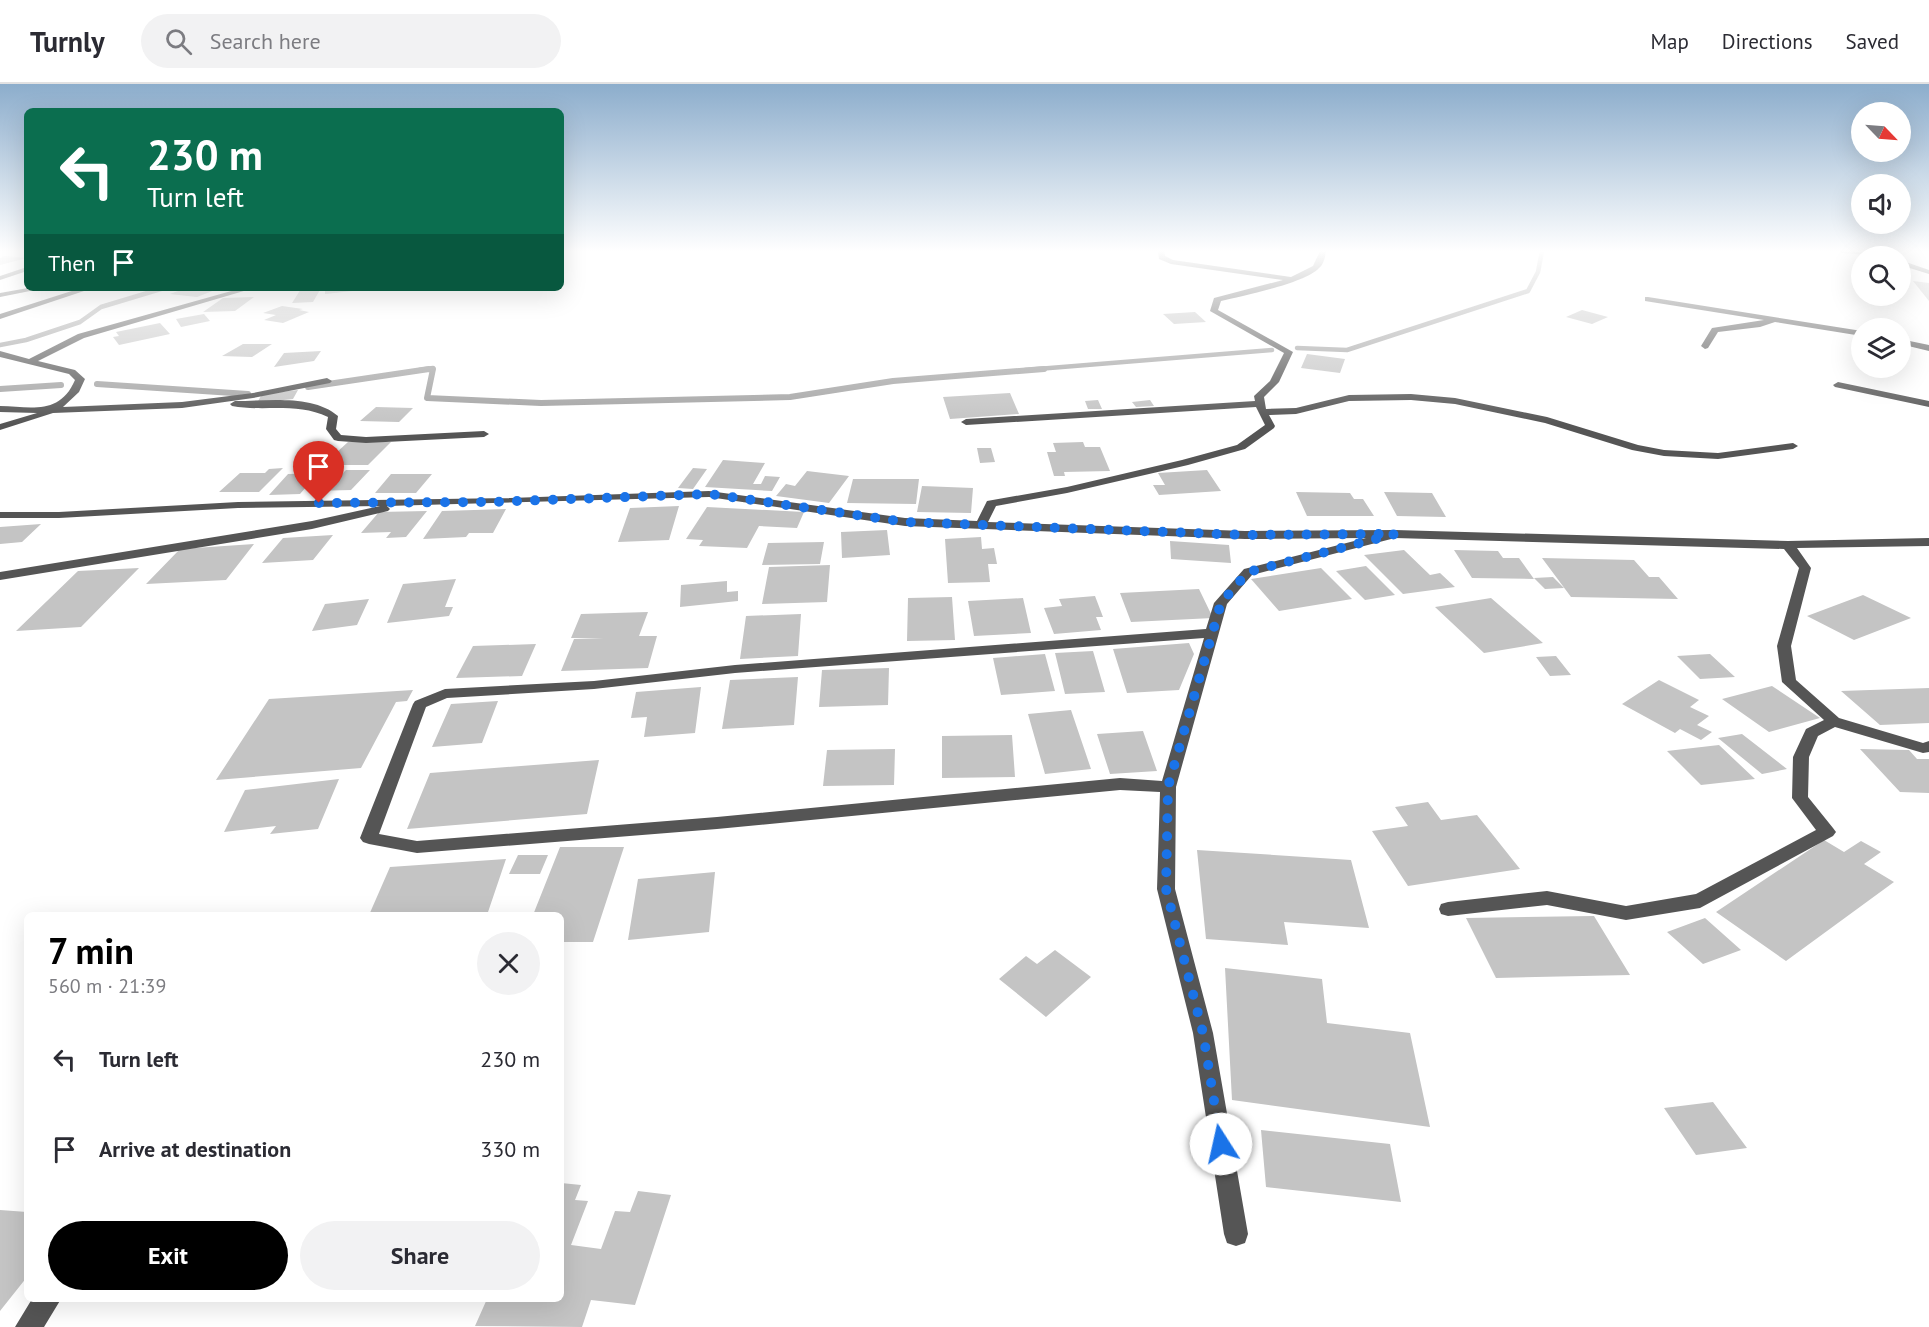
<!DOCTYPE html>
<meta charset="utf-8">
<style>
:root{--surface:#fff;--page:#f2f2f3;--text:#2b2b33;--muted:#7c7c81;--line:#e1e1e2;--accent:#000}
body{margin:0;font-family:"PT Sans",sans-serif;background:var(--page);color:var(--text);height:100vh;display:flex;flex-direction:column;font-size:22px;white-space:nowrap}
*{box-sizing:border-box;margin:0}
p{font-size:20px;color:var(--muted)}
.icon{flex:none;width:33px;height:33px;fill:none;stroke:currentColor;stroke-width:2;stroke-linecap:round;stroke-linejoin:round}
.map{position:relative;flex:1;overflow:hidden}
.panel{position:absolute;left:24px;top:828px;width:540px;height:390px;display:flex;flex-direction:column;background:var(--surface);border-radius:9px;box-shadow:0 6px 24px #0002}
.panel>*{flex:none}
.hud{position:absolute;left:24px;top:24px;width:540px;height:183px;border-radius:9px;box-shadow:0 6px 24px #0002;background:#0b6e4f;color:#fff;overflow:hidden}
.needle{width:39px;rotate:115deg}
.controls{position:absolute;left:1851px;top:18px;display:grid;gap:12px}
.controls a{display:grid;place-items:center;width:60px;height:60px;border-radius:50%;background:var(--surface);box-shadow:0 6px 24px #0002;font-size:30px}
.pin{position:absolute;display:grid;place-items:center;width:51px;height:51px;color:#fff;margin:-62px -26px;border-radius:50% 50% 50% 0;rotate:-45deg;box-shadow:0 0 6px #0007}
.pin .icon{rotate:45deg}
.me{position:absolute;width:66px;margin:-33px;rotate:350deg;stroke-linejoin:round;filter:drop-shadow(0 0 4px #0008)}
.turn{display:flex;align-items:center;gap:21px;height:126px;padding:0 24px;font-size:27px}
.turn .icon{width:78px;height:78px;stroke-width:2.5}
.turn b{display:block;font-size:42px;line-height:51px}
.then{display:flex;align-items:center;height:57px;padding:0 24px;background:#0003;gap:12px;font-size:22px}
.round{display:grid;place-items:center;flex:none;width:63px;height:63px;border-radius:32px;background:var(--page)}
.summary{display:flex;align-items:center;justify-content:space-between;height:102px;padding:0 24px}
h1{font-size:36px;font-weight:800;line-height:45px;color:var(--accent)}
.action{display:flex;gap:12px;margin-top:auto;padding:12px 24px}
.action a{flex:1;height:69px;border-radius:36px;background:var(--accent);color:#fff;font-size:24px;font-weight:800;line-height:69px;text-align:center}
.action a+a{background:var(--page);color:var(--text)}
ul{padding:0;list-style:none}
li{display:flex;align-items:center;gap:18px;height:90px;padding:0 24px}
li div{flex:1}
li b{display:block;font-size:22px}
li em{font-style:normal}
header{display:flex;align-items:center;gap:36px;box-sizing:border-box;height:84px;padding:0 30px;background:var(--surface);border-bottom:2px solid var(--line)}
header strong{font-size:28px}
nav{display:flex;gap:33px;margin-inline-start:auto;font-size:21px}
.search{width:420px;height:54px;background:var(--page);display:flex;align-items:center;gap:15px;box-sizing:border-box;padding:0 21px;border-radius:33px;color:var(--muted);font-size:22px}
.map>svg:first-child{display:block}
.lines{fill:none;stroke-linecap:round;stroke-linejoin:round}
.stream-far1{stroke:#a3a3a3;stroke-width:4.5}
.stream{stroke:#a3a3a3;stroke-width:6}
.building{fill:#c4c4c4}
.minor{fill:#555;fill-rule:evenodd}
.route{stroke:#1a73e8;stroke-width:10;stroke-dasharray:0 18}
</style>
<header>
<strong>Turnly</strong>
<div class="search"><svg class="icon" aria-label="search" viewBox="0 0 24 24"><circle cx="10" cy="10" r="6"/><path d="M15 15l6 6"/></svg>Search here</div>
<nav><a>Map</a><a>Directions</a><a>Saved</a></nav>
</header>
<div class="map">
<svg width="1929" height="1243" viewBox="0 0 1929 1243">
<rect width="100%" height="100%" fill="#fff"/>
<g class="lines">
<!-- stream-far1 -->
<path class="stream-far1" d="M0 261 26 256 80 238 101 223 164 204
M1297 264 1347 266 1528 207 1538 188 1542 167
M419 286 433 284V286
M1025 286 1272 266"/>
<!-- stream -->
<path class="stream" d="M433 285 427 314 541 319 790 313 893 297 1044 285
M97 300 248 310
M308 303 429 285
M0 305 61 301"/>
</g>
<!-- building -->
<path class="building" d="M5 172 27 174 0 181V174Z
M1913 197 1929 199V217Z
M186 204H220L197 213 170 210Z
M321 204 313 218 292 219 301 205Z
M325 204H352V207L325 210Z
M254 213 235 227 203 228 223 214Z
M282 222 303 225 299 226 309 228 283 239 264 236 276 231 263 229Z
M1582 226 1608 233 1592 240 1566 233Z
M1195 228 1206 238 1174 240 1163 230Z
M204 230 210 237 181 243 176 235Z
M160 239 170 250 119 261 113 253 119 252 116 248Z
M243 260H272L252 273 222 272Z
M321 267 314 277 274 283 284 269Z
M1307 270 1345 275 1340 289 1301 284Z
M298 306 293 315 257 319 262 310Z
M1010 309 1019 330 950 335 943 313Z
M1098 316 1102 325H1088L1085 317Z
M1150 316 1154 322 1136 323 1132 318Z
M376 323 413 324 399 338 360 337Z
M348 358H391L368 381H323Z
M1083 358 1085 363H1100L1110 387 1064 388 1065 392H1054L1047 368H1056L1053 359Z
M977 364H991L995 378 980 379Z
M723 376 765 379 753 400H761L765 392 780 393 772 407 705 403Z
M283 384 259 408H219L240 389H265L269 385Z
M693 384 707 385 693 405 678 404Z
M346 386H370L351 406 313 407 329 390H342Z
M1207 386 1221 407 1159 411 1153 401H1165L1158 389Z
M807 387 849 392 829 419 776 412 786 400 795 402Z
M318 389 300 410 269 411 288 390Z
M391 390H432L416 409H375Z
M853 395H919L916 420 847 419Z
M922 402 973 404 971 429 917 428Z
M1296 408 1350 409 1354 415H1363L1374 432H1307Z
M1384 408 1432 409 1446 433 1397 432Z
M679 422 669 456 618 458 630 424Z
M707 423 804 428 797 444 759 442 747 464 699 462 703 456 686 455Z
M506 425 493 449H469L466 453 423 455 442 427Z
M427 427 406 453 386 454 391 448 361 449 379 428Z
M41 440 22 458 0 460V443Z
M887 446 890 471 842 474 841 448Z
M333 451 313 476 262 479 283 454Z
M981 453 982 465 994 464 997 480H988L990 498 948 499 945 455Z
M1170 457 1229 461 1231 479 1171 475Z
M824 458 820 480 762 481 768 459Z
M254 460 226 496 146 500 180 465Z
M1404 466 1430 491 1440 489 1455 503 1403 510 1364 471Z
M1454 466 1498 467 1503 474H1519L1534 495 1472 494Z
M1542 474 1634 476 1649 493H1659L1678 515 1571 513Z
M830 481 827 518 762 520 769 483Z
M1366 482 1395 511 1365 516 1336 487Z
M139 484 81 543 16 547 78 487Z
M1321 484 1352 515 1279 527 1251 495Z
M1553 493 1564 504 1545 505 1534 494Z
M456 495 445 523H453L449 532 387 539 403 500Z
M727 497V508L738 507V517L680 523 681 501Z
M1199 505 1213 534 1131 538 1120 509Z
M1863 511 1911 534 1854 556 1807 532Z
M1095 512 1103 533H1096L1101 546 1054 550 1044 524 1062 522 1059 515Z
M952 513 955 556 907 557 908 514Z
M1023 514 1031 549 974 552 968 517Z
M1491 514 1543 559 1484 569 1435 523Z
M369 515 357 541 312 547 325 520Z
M648 528 639 552H657L648 584 561 587 574 555 604 554H571L581 530Z
M801 530 798 572 740 575 746 532Z
M1189 559 1194 570 1179 606 1127 609 1113 565Z
M536 560 522 592 456 594 473 562Z
M1093 567 1105 608 1065 610 1055 569Z
M1045 570 1055 607 1001 611 993 574Z
M1710 570 1735 593 1700 595 1677 572Z
M1556 572 1571 591 1550 592 1536 573Z
M889 584 888 621 819 623 822 586Z
M798 593 794 641 722 645 730 596Z
M1659 596 1699 616 1690 623 1709 632 1697 641 1712 648 1701 656 1680 645 1675 649 1622 620Z
M1772 602 1820 634 1769 648 1722 615Z
M701 603 695 649 644 653 647 633 631 634 636 608Z
M1929 604V639L1880 641 1841 607Z
M413 606 407 617 396 618 361 684 216 696 269 615Z
M498 617 482 659 432 663 451 620Z
M1071 626 1091 685 1045 690 1028 630Z
M1143 647 1157 687 1110 690 1097 650Z
M1742 650 1787 685 1762 690 1718 654Z
M1012 651 1015 693 942 694V652Z
M1719 661 1755 695 1701 701 1667 667Z
M895 665 894 701 823 702 827 666Z
M1860 665 1909 666 1917 675H1929V709L1900 708Z
M599 676 587 730 407 745 430 689Z
M339 695 318 745 270 750 276 742 224 748 245 706Z
M1428 718 1441 736 1477 731 1520 785 1408 802 1372 747 1408 742 1395 723Z
M1824 756 1844 768 1861 757 1881 768 1864 780 1894 798 1786 877 1716 828Z
M560 763H624L593 858H561V831H533Z
M1197 766 1351 776 1369 844 1284 838 1288 861 1206 855Z
M518 771H548L540 790H509Z
M506 775 487 831H369L390 783Z
M715 788 709 848 628 856 638 795Z
M1594 832 1630 891 1496 894 1466 834Z
M1705 834 1741 866 1703 880 1667 848Z
M1055 866 1091 893 1046 933 999 895 1026 872 1037 880Z
M1225 884 1322 895 1327 939 1410 949 1430 1043 1232 1016Z
M1713 1018 1747 1064 1696 1071 1664 1024Z
M1261 1046 1390 1060 1401 1118 1266 1103Z
M561 1099 581 1101 575 1116 588 1117 571 1161 601 1165 615 1127 630 1128 638 1107 671 1111 635 1221 591 1216 582 1243 475 1242 487 1215H561Z
M0 1126 27 1128V1193L0 1227Z"/>
<g class="lines">
<!-- minor -->
<path class="minor" d="M1158 167H1164L1165 172 1173 176 1291 193 1313 182 1320 167H1326C1325 173 1324 180 1319 184 1306 199 1242 212 1221 217L1218 226 1293 268 1279 298 1264 313 1266 325 1296 324 1349 311 1411 310 1455 314 1547 333 1638 361 1664 366 1718 369 1793 359 1798 362 1793 365 1718 375 1664 372 1632 366 1545 339 1455 320 1411 316 1349 317 1296 330 1269 331 1275 342 1274 344 1245 365 1188 381 1067 409 996 422 988 438 1245 447 1395 446 1788 457 1929 454V462L1797 464 1811 484 1791 562 1796 596 1839 634 1923 659 1929 657V668L1923 669 1835 643 1818 652 1809 673 1808 713 1833 744 1836 748 1833 752 1700 824 1626 836 1547 821 1448 832 1441 830 1439 825 1441 820 1448 818 1547 807 1626 822 1696 810 1816 746 1792 714 1793 673 1806 645 1824 636 1782 598 1777 562 1799 484 1784 465 1395 454 1252 491 1227 520 1176 703 1175 805 1213 949 1248 1150 1245 1159 1236 1162 1227 1159 1224 1150 1193 949 1157 805 1160 708 1120 706 717 745 417 769 369 760 363 758 360 754 413 620 415 617 445 605 594 597 735 581 1206 545 1214 519 1244 485 1366 454 1245 455 905 442 709 413 387 422 390 425 388 427 312 445 0 496V488L312 437 380 422 238 424 59 434H0V428H59L238 418 510 414 709 407 905 434 977 437 987 417 1067 403 1182 376 1237 361 1265 341 1256 323 966 341 961 338 966 335 1255 317 1254 312 1270 297 1284 269 1210 227 1214 214 1283 196 1171 180 1159 175ZM1204 554 1162 697 1120 694 717 733 417 757 379 750 426 623 447 614 594 605 735 589Z
M1839 167H1855L1886 172 1842 169Z
M1900 176 1929 186V190L1900 181Z
M27 183V187L0 196V192Z
M28 204H45L0 213V209Z
M81 204H93L0 235V230Z
M242 204H254L84 254 38 277 75 286 85 295 79 308 63 323 182 318 253 309 327 294 332 297 330 299 253 314 182 324 53 329 0 346V340L37 329 0 328V322C32 323 60 331 75 296L69 290 0 273V267L29 275 78 250Z
M1648 213 1862 247V252L1775 238 1760 243 1718 248 1708 264 1705 265 1701 262 1712 244 1764 236 1645 217V213Z
M1900 255 1929 261V267L1900 260Z
M1838 298 1929 317V323L1835 303 1833 301Z
M235 317C266 317 313 310 338 332L336 345 341 351 366 353 484 347 489 350 484 353 366 359 338 357 334 356 326 345 328 333C296 318 264 328 232 322L230 320Z
M32 1215H61L44 1243H15Z"/>
</g>
<!-- sky -->
<linearGradient id="sky" x2="0" y2="1"><stop stop-color="#8cadcc"/><stop offset="0.49" stop-color="#fff"/><stop offset="1" stop-color="#fff" stop-opacity="0"/></linearGradient>
<rect width="1929" height="341" fill="url(#sky)"/>
<g class="lines">
<!-- route -->
<path class="route" d="M319 419 490 418 710 410 905 438 1245 451 1395 450 1248 488 1221 519 1168 703 1166 805 1203 949 1221 1060"/>
</g>
</svg>
<div class="controls">
<a><svg class="needle" viewBox="-14 -14 28 28"><path d="M0-13l5 13h-10z" fill="#e53935"/><path d="M0 13l5-13h-10z" fill="#7c7c81"/></svg></a>
<a><svg class="icon" aria-label="sound" viewBox="0 0 24 24"><path d="M4 9h4l5-4v14l-5-4H4zM17 9q2 3 0 6"/></svg></a>
<a><svg class="icon" aria-label="search" viewBox="0 0 24 24"><circle cx="10" cy="10" r="6"/><path d="M15 15l6 6"/></svg></a>
<a><svg class="icon" aria-label="layers" viewBox="0 0 24 24"><path d="M12 4l9 5-9 5-9-5zM3 14l9 5 9-5"/></svg></a>
</div>
<div class="pin" style="left:319px;top:419px;background:#d93025"><svg class="icon" aria-label="arrive" viewBox="0 0 24 24"><path d="M6 21V4h12l-3 4 3 4H6"/></svg></div>
<svg class="me" style="left:1221px;top:1060px" viewBox="-20 -20 40 40"><circle r="19" fill="#fff"/><path d="M0-13L10 11 0 6-10 11z" fill="#1a73e8"/></svg>
<div class="hud">
<div class="turn"><svg class="icon" aria-label="left" viewBox="0 0 24 24"><path d="M17 20v-9H6M10 6l-5 5 5 5"/></svg><div><b>230 m</b>Turn left</div></div>
<div class="then">Then<svg class="icon" aria-label="arrive" viewBox="0 0 24 24"><path d="M6 21V4h12l-3 4 3 4H6"/></svg></div>
</div>
<section class="panel">
<div class="summary"><div><h1>7 min</h1><p>560 m · 21:39</p></div><a class="round"><svg class="icon" aria-label="close" viewBox="0 0 24 24"><path d="M6 6l12 12M18 6L6 18"/></svg></a></div>
<ul>
<li><svg class="icon" aria-label="left" viewBox="0 0 24 24"><path d="M17 20v-9H6M10 6l-5 5 5 5"/></svg><div><b>Turn left</b></div><em>230 m</em></li>
<li><svg class="icon" aria-label="arrive" viewBox="0 0 24 24"><path d="M6 21V4h12l-3 4 3 4H6"/></svg><div><b>Arrive at destination</b></div><em>330 m</em></li>
</ul>
<div class="action"><a>Exit</a><a>Share</a></div>
</section>
</div>
